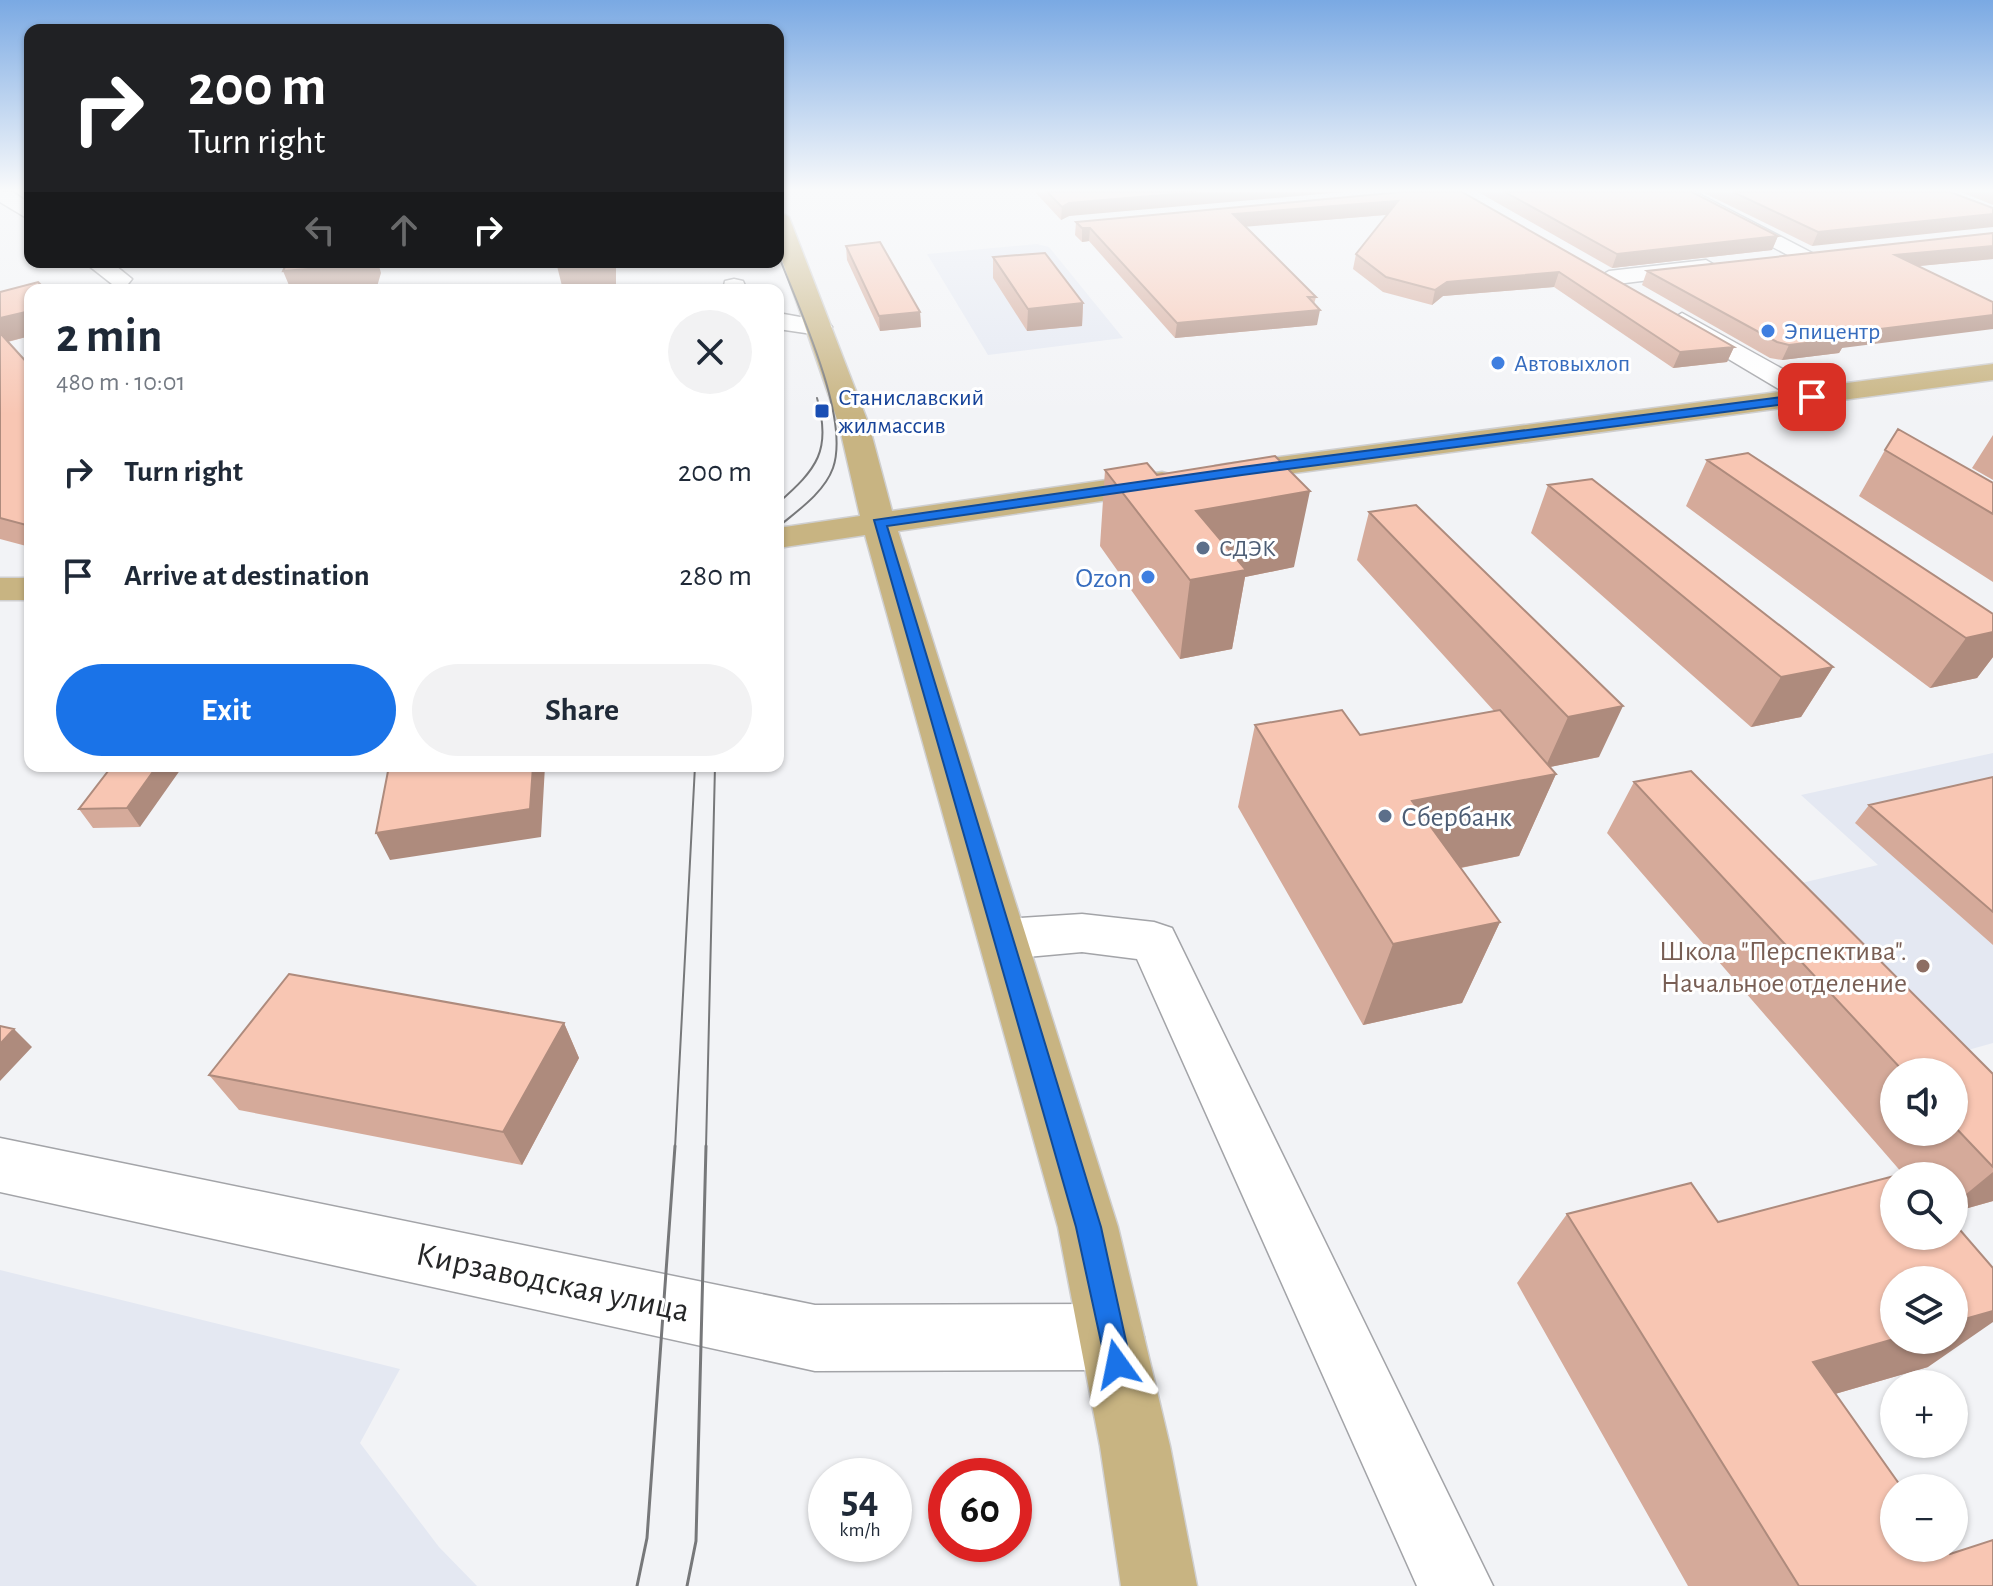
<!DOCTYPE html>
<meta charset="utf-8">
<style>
:root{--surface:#fff;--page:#f2f2f3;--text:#1f2937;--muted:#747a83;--accent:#1a73e8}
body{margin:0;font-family:"Alegreya Sans",sans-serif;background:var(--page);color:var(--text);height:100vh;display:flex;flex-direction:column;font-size:30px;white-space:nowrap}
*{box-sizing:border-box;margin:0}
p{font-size:26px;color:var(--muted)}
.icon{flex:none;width:44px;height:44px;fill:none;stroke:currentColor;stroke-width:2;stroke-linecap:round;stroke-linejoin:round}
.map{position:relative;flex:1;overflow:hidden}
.side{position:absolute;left:24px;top:284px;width:760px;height:488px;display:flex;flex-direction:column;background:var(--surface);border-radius:16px;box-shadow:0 2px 6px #0004}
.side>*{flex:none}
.guide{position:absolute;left:24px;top:24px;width:760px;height:244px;border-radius:16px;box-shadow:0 2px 6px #0004;background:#202124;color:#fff;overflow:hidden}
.controls{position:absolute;left:1880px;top:1058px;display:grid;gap:16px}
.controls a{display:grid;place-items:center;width:88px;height:88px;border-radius:50%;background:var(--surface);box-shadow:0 2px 6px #0004;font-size:40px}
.speed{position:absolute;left:808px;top:1458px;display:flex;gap:16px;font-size:40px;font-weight:700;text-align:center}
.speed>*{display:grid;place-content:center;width:104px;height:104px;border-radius:50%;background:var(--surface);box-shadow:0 2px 6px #0004;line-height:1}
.speed small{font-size:20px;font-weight:400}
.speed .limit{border:12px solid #d22;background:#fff;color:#111}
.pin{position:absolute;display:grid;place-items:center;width:68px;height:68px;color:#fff;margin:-34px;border-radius:16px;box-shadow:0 4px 12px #0006}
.me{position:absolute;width:88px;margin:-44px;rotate:348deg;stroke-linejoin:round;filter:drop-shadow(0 0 6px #0008)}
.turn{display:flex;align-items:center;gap:28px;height:168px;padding:0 32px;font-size:36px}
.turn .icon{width:104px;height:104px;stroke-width:2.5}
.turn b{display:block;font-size:56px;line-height:68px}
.lanes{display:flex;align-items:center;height:76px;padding:0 32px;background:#0003;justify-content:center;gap:40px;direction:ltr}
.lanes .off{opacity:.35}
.round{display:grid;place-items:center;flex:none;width:84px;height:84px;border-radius:42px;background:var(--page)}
.overview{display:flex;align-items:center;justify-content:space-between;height:136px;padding:0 32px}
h1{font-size:48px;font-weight:700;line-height:60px}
.button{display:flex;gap:16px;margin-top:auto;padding:16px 32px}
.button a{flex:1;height:92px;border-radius:48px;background:var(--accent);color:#fff;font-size:32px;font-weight:700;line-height:92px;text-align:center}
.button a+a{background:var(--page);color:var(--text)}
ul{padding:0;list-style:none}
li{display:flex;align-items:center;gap:24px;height:104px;padding:0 32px}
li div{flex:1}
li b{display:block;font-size:30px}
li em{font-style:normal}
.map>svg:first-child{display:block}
.built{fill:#e4e8f2}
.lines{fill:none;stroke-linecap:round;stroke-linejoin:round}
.minor-casing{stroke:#a3a4a8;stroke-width:3}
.major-casing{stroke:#cfcfd0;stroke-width:3}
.minor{fill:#fff;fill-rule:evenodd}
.major{fill:#c8b482;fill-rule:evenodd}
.tram-far1{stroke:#77787a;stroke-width:2}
.tram{stroke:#77787a;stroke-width:3}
.wall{fill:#d5aa9a;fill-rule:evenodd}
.shaded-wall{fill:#ae8b7d}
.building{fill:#f8c6b3;stroke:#ae8b7d;stroke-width:2}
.route{fill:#1a73e8;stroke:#114b97;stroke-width:2}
.shop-dot{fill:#3f7fe0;stroke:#fff;stroke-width:3}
.transit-dot{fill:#1a4fb4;stroke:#fff;stroke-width:3}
.service-dot{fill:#5c6f8a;stroke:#fff;stroke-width:3}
.education-dot{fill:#8d6e63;stroke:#fff;stroke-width:3}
.labels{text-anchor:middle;stroke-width:6;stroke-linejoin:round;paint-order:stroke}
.far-shop-label{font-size:24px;fill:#366cbe;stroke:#fff;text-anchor:start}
.far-transit-label{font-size:24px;fill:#164399;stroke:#fff;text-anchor:start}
.far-service-label{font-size:24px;fill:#4e5e75;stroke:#fff;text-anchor:start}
.shop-label{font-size:28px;fill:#366cbe;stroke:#fff;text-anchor:end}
.service-label{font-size:28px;fill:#4e5e75;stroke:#fff;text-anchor:start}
.education-label{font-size:28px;fill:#785e54;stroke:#fff;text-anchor:end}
.near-street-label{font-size:34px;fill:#262728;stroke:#fff}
</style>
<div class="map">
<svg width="1993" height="1586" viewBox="0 0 1993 1586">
<rect width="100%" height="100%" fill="#f2f3f6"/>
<!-- built -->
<path class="built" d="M1037 244 1049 247 1123 338 988 355 927 254Z
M1993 753V1043L1943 1057 1776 889 1878 865 1801 795Z
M0 1270 400 1369 360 1443 439 1547 477 1586H0Z"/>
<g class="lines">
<defs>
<path id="minor" d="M0 192H13L30 204V220L0 202Z
M1669 192H1695L1818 256 1815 261H1799Z
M1706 260 1718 267 1714 272 1609 285 1597 278 1609 271Z
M84 262H111L132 279 128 284H112Z
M734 279 743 281 747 290H723L725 281Z
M778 313 828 322 832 327 819 335 778 329Z
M1682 313 1822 391 1826 397 1822 403H1802L1673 326 1669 321Z
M1082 914 1154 922 1172 928 1493 1586H1417L1137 959 1082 952 1004 959 986 953 979 939 986 925 1004 919Z
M0 1138 815 1305 1111 1304 1134 1314 1144 1337 1134 1360 1111 1370 815 1371 0 1192Z"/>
<path id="major" d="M778 211 789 217 869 425 892 511 1162 472 1173 475 1178 482 1173 489 1162 492 898 531 1118 1227 1170 1446 1197 1586H1121L1100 1446 1058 1227 865 535 778 548V528L860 516 839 425 778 248Z
M1993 364V380L1226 482 1215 480 1210 473 1215 466 1226 464Z
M0 578H30V600H0Z"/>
</defs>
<!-- minor casing -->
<use href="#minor" class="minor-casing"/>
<!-- major casing -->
<use href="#major" class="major-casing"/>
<!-- minor -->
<use href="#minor" class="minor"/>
<!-- major -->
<use href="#major" class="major"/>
<!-- tram-far1 -->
<path class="tram-far1" d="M778 254C797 305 851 417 833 468 824 493 797 511 778 527
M778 503C817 469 832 450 817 398
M675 1148 695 766
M706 1148 715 766"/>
<!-- tram -->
<path class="tram" d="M637 1586 647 1538 675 1146
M687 1586 696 1541 706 1146"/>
</g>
<!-- wall -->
<path class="wall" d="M1035 192H1197L1069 216 1061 220Z
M1402 192 1734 347 1727 362 1673 368 1554 287 1443 296 1432 305 1383 292 1353 269 1356 254 1387 215 1245 226 1316 297 1314 304 1317 325 1175 338 1089 241 1082 242 1075 235 1076 222Z
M1478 192H1692L1778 236 1772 250 1612 268Z
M1702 192H1950L1812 246Z
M1961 192H1993V205Z
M846 246 920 312 921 327 880 331 847 260Z
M993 257 1083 303 1082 326 1027 331 993 278Z
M1993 259 1918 266 1842 348 1839 353 1782 360 1770 358 1642 285 1647 271Z
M30 290V336L8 342 30 366V547L0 539V292Z
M1993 435V480L1972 468Z
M1885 450 1993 483V582L1859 496Z
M1707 460 1993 614V657L1977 678 1930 688 1686 506Z
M1105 470 1157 475 1294 567 1245 577 1232 649 1180 659 1100 546Z
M1548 485 1833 667 1801 717 1751 727 1531 533Z
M1416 505 1599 757 1550 767 1556 774 1519 856 1461 868 1500 922 1462 1003 1363 1025 1238 807 1255 725 1360 735 1494 711 1357 560 1369 512Z
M112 766 140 827 93 828 79 809Z
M1993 777V945L1855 823 1869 805Z
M1634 782 1993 1074V1201L1954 1212V1176H1894L1903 1174 1607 833ZM1894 1072H1954V1132H1894Z
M564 1023 579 1058 522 1165 239 1110 209 1075Z
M1567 1214 1718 1222 1928 1367 1835 1394 1950 1554 1993 1586H1688L1517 1283Z"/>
<!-- shaded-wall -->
<path class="shaded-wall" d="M1197 192H1344L1069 216 1061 220 1062 207 1069 203Z
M1398 201 1395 214 1231 228 1233 214Z
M1993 214V227L1812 246 1818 232Z
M1082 228H1090L1089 241 1082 242Z
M1778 236 1772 250 1612 268 1617 254Z
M1993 246V259L1888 269 1895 255Z
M335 262H378L381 273 376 290H291L283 271Z
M556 262H616V290H563Z
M1559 272 1554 287 1443 296 1432 305 1435 290 1447 282Z
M1083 303 1082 326 1027 331 1028 309Z
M1320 310 1317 325 1175 338 1177 323Z
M30 311V336L2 343 0 339V318Z
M920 312 921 327 880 331 879 316Z
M1993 315V329L1842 348 1839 353 1782 360 1789 345 1839 334Z
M1734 347 1727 362 1673 368 1680 352Z
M1310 491 1294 567 1245 577 1232 649 1180 659 1190 580 1196 511Z
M1993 632V657L1977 678 1930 688 1966 638Z
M1833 667 1801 717 1751 727 1781 677Z
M1623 706 1599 757 1545 768 1568 717Z
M157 766H183L140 827 127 808Z
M533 766H545L541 837 390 860 376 833Z
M1556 774 1519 856 1384 883 1412 801Z
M1500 922 1462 1003 1363 1025 1393 944Z
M564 1023 579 1058 522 1165 503 1132Z
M14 1029 32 1047 0 1081V1044Z
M1993 1172V1201L1954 1212V1204Z
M1993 1311V1322L1928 1367 1735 1423 1813 1362 1894 1339V1340H1954V1322Z"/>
<!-- building -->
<path class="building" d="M1047 192H1197L1069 203 1062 207Z
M1402 192H1462L1734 347 1680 352 1559 272 1447 282 1435 290 1386 277 1356 254 1398 201 1233 214 1316 297H1308L1320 310 1177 323 1090 228H1082L1076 222Z
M1505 192H1692L1778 236 1617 254Z
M1733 192H1950L1993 208V214L1818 232Z
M1993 233V246L1895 255 1993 302V315L1839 334 1847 338 1789 345 1777 342 1647 271Z
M880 242 920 312 879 316 846 246Z
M1045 253 1083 303 1028 309 993 257Z
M287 262H335L333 267 283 271Z
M38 282 46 290H30V311L0 318V292Z
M0 333 30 366V526L0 518Z
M1898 429 1993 483V514L1885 450Z
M1748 453 1993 614V632L1966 638 1707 460Z
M1275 456 1310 491 1196 511 1246 570 1190 580 1105 470 1147 463 1157 475Z
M1592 479 1833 667 1781 677 1548 485Z
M1416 505 1623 706 1568 717 1369 512Z
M1342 710 1360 735 1500 710 1556 774 1412 801 1500 922 1393 944 1255 725Z
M112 766H157L127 808 79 809Z
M389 766H533L530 809 376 833Z
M1691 771 1993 1074V1167L1954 1126V1072H1904L1634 782Z
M1993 777V912L1869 805Z
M289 974 564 1023 503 1132 209 1075Z
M0 1026 14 1029 0 1044Z
M1910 1172 1913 1176H1894Z
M1894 1176V1236H1954V1223L1993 1268V1311L1954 1322V1280H1894V1339L1813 1362 1902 1488H1894V1548H1945L1950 1554 1993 1540V1586H1799L1567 1214 1691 1183 1718 1222Z"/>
<!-- sky -->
<linearGradient id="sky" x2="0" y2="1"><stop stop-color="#7aa9e3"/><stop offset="0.46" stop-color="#f9fafb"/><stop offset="1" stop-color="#f9fafb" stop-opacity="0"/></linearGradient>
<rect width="1993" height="414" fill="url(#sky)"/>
<!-- route -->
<path class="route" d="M1812 393 1816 394V400L1242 475 887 526 1101 1227 1131 1364 1127 1374 1117 1378 1108 1374 1076 1227 874 520 1242 467Z"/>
<!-- markers -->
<g class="shop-dot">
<circle cx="1768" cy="331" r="8"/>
<circle cx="1498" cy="363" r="8"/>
<circle cx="1148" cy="577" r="8"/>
</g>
<rect class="transit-dot" x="814" y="403" width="16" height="16" rx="4"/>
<g class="service-dot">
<circle cx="1203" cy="548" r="8"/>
<circle cx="1385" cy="816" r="8"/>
</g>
<circle class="education-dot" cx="1923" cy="966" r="8"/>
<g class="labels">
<!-- far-shop labels -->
<g class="far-shop-label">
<text x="1784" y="339">Эпицентр</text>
<text x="1514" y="371">Автовыхлоп</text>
</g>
<!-- far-transit labels -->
<g class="far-transit-label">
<text x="838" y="405">Станиславский<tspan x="838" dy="28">жилмассив</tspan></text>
</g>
<!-- far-service labels -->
<g class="far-service-label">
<text x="1219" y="556">СДЭК</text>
</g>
<!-- shop labels -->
<g class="shop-label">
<text x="1132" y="587">Ozon</text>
</g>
<!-- service labels -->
<g class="service-label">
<text x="1401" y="826">Сбербанк</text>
</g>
<!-- education labels -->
<g class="education-label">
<text x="1907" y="960">Школа "Перспектива".<tspan x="1907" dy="32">Начальное отделение</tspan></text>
</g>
<!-- near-street labels -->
<g class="near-street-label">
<text transform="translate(553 1281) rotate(12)" y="12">Кирзаводская улица</text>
</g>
</g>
</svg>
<div class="controls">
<a><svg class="icon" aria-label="sound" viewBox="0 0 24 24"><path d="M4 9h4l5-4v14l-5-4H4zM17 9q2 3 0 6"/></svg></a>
<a><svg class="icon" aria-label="search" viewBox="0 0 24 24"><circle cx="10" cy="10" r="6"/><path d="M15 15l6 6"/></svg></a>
<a><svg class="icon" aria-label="layers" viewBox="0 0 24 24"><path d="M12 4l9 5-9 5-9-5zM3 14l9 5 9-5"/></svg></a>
<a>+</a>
<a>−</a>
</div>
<div class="speed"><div>54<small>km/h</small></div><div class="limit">60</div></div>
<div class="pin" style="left:1812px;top:397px;background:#d93025"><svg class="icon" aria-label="arrive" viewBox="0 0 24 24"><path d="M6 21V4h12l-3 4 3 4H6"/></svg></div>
<svg class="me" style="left:1117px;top:1364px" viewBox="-20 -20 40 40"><path d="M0-17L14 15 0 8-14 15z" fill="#1a73e8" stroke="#fff" stroke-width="4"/></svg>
<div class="guide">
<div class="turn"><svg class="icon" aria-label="right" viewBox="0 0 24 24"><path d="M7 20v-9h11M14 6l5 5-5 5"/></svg><div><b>200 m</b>Turn right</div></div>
<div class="lanes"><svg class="icon off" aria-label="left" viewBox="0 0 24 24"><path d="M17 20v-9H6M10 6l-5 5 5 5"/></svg><svg class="icon off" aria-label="ahead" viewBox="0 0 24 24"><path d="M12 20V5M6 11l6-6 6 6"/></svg><svg class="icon" aria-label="right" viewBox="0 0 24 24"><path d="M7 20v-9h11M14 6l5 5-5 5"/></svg></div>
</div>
<section class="side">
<div class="overview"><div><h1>2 min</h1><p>480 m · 10:01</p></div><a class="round"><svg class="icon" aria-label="close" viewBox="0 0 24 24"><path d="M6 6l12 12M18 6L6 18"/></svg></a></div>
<ul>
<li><svg class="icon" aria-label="right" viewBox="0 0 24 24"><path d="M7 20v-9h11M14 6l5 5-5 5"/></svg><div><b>Turn right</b></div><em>200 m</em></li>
<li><svg class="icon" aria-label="arrive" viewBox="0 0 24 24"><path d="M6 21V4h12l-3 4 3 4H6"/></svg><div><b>Arrive at destination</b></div><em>280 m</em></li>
</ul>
<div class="button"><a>Exit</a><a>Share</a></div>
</section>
</div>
